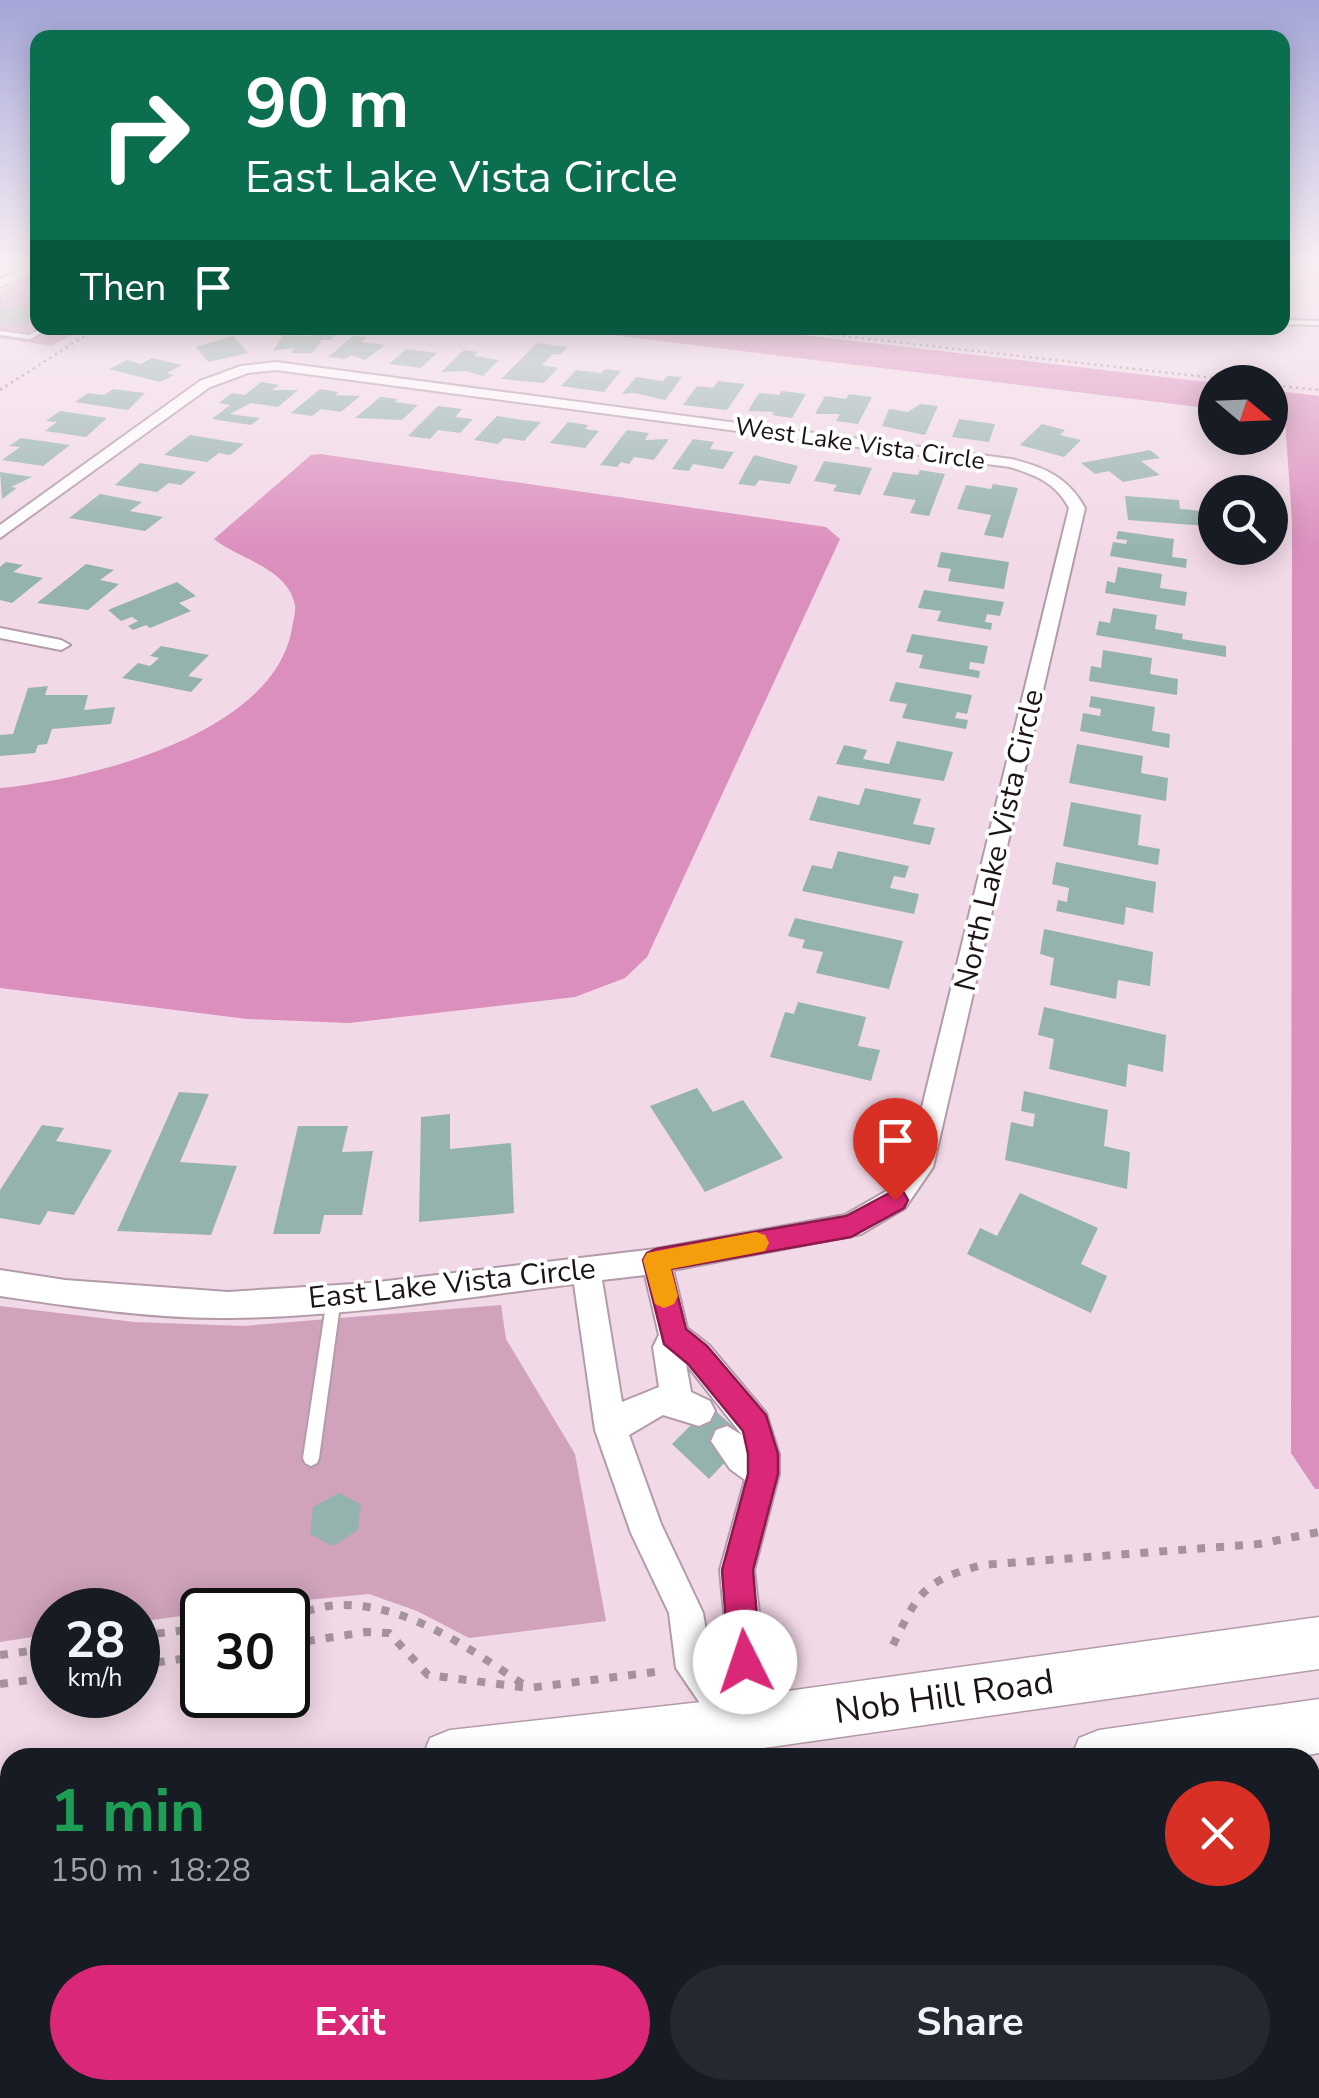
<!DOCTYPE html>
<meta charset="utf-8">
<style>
:root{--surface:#171b24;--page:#242831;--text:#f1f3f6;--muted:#9ea1a6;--accent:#db2777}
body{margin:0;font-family:"Nunito Sans",sans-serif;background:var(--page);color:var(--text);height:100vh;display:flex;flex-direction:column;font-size:38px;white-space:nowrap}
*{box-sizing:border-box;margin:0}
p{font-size:32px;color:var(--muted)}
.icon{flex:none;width:55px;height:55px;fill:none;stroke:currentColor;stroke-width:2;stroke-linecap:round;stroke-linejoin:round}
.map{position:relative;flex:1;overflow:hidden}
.panel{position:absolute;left:0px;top:1748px;width:1320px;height:352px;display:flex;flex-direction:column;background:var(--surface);border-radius:30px 30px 0 0;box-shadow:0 5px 25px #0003}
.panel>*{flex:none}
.hud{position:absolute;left:30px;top:30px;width:1260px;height:305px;border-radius:20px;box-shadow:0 5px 25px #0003;background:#0b6e4f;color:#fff;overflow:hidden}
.needle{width:65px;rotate:109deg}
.buttons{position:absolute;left:1198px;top:365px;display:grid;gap:20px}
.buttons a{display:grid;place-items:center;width:90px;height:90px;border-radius:50%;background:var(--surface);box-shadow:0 5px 25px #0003;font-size:50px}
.speed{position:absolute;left:30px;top:1588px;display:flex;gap:20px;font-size:50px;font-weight:700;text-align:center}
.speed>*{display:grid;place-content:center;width:130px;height:130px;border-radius:50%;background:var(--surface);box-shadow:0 5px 25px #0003;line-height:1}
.speed small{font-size:25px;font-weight:400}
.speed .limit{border:5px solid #111;border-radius:15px;background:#fff;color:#111}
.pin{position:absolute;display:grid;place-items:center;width:85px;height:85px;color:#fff;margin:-102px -42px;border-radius:50% 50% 50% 0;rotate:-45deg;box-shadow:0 0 10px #0007}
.pin .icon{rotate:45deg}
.me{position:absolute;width:110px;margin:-55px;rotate:356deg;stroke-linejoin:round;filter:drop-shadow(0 0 8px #0008)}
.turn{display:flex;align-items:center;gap:35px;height:210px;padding:0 50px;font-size:45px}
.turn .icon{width:130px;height:130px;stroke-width:2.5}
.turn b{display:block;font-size:70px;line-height:85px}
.then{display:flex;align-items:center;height:95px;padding:0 50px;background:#0003;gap:20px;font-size:38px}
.round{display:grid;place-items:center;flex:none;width:105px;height:105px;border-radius:52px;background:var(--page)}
.overview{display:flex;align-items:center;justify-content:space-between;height:170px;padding:0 50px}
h1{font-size:60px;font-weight:700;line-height:75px;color:#1e9e55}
.cta{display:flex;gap:20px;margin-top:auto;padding:20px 50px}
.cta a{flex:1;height:115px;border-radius:60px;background:var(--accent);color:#fff;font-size:40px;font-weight:700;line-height:115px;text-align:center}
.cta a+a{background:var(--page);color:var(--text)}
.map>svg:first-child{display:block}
.green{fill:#d0a2bc}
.water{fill:#db8fbd}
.building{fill:#95b3ae}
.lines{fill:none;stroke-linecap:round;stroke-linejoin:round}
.service-casing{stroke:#b39ba8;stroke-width:4}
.minor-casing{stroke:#b39ba8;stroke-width:4}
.secondary-casing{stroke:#b39ba8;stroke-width:3}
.path-far1{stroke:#a6929d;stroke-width:2.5;stroke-dasharray:2.5 4;stroke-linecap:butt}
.path{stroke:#a6929d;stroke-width:8;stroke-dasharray:8 11;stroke-linecap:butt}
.service{fill:#fff;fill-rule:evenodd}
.minor{fill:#fff;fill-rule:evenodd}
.secondary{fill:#fff;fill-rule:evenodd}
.route{fill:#db2777;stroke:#8e194d;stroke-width:2.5}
.slow{fill:#f59e0b}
.labels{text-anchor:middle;stroke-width:8;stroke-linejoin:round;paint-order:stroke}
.far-street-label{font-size:25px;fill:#1c1318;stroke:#fff}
.street-label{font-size:30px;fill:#1c1318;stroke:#fff}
.near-street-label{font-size:35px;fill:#1c1318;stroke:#fff}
</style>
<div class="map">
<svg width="1319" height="2098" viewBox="0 0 1319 2098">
<rect width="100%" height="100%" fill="#f2d9e7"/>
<!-- green -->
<path class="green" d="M37 274 38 328H82L52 346 0 338V291Z
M501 1305 506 1339 575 1454 606 1621 469 1638 417 1611 369 1594 202 1610V1613L138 1622V1610H52V1634L0 1642V1306L134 1322 243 1326Z
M1319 1813V2098H869L868 2090H1310V1814Z"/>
<!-- water -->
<path class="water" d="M555 328H742L1215 383V409Z
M1270 390 1319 396V1489H1315L1291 1453 1292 521 1285 420 1270 416Z
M320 454 826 527 840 539 647 957 625 978 575 997 349 1023 247 1019 0 988V788C89 780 275 734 292 628 293 622 296 612 295 605 287 567 240 560 214 539L311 455Z"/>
<!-- building -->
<path class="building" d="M10 305 38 311V319L19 327 0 324V309Z
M315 328H342L331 340H322L313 353H291L294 348 273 351 283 335 311 336Z
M233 336 248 353 208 362 196 347Z
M353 336 367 337 361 342 385 345 365 360 351 355 346 359 328 357Z
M537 343 568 347 560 355 553 354 542 365 558 368 544 383 501 379Z
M406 349 437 353 421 368 389 364Z
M464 350 478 352 474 356 499 360 483 376 466 371 441 372Z
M152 358 182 365 167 373 174 375 160 382 109 369 127 360 141 364Z
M605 369 621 371 604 392 561 386 576 370 601 373Z
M667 376 682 377 665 400 635 393 622 394 636 377 663 381Z
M718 381 745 384 727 410 683 405 697 386 713 388Z
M261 382 279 385 272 390H298L278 407 251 403 230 414 260 418 251 425 212 419 230 405 219 403 232 393 245 395Z
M113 389 145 393 128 410 75 402 88 393 104 395Z
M320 389 339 392 335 395 360 396 341 412 321 409 312 416 291 413Z
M782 391 806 394 792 418 772 415 774 412 748 411 759 393 779 395Z
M849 394 872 397 858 424 836 421 840 414H815L825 396 846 399Z
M380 397 398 399 395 402 418 405 402 420 355 418Z
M920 404 938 406 925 435 882 426 889 409 908 412Z
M438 406 462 409 455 417 473 419 460 433 438 430 430 439 408 436Z
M60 411 107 418 86 437 45 431 57 422 46 421Z
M497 416 523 420 541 422 524 441 504 438 498 444 474 440Z
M959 419 995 424 989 442 952 437Z
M568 422 588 425 585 429 599 431 585 448 550 443Z
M1042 424 1065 430 1060 435 1081 440 1064 457 1020 445Z
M627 430 649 433 645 440 669 439 654 460 634 457 629 464 621 462 617 467 600 465Z
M190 435 244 444 230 455 219 453 207 462 164 455Z
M21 438 70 445 43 466 2 460 20 447 9 446Z
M693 439 714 442 710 449 734 452 723 469 693 464 689 471 672 469Z
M1150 450 1160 458 1141 461 1160 475 1123 482 1109 471 1095 474 1081 463Z
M754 455 798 466 790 484 759 480 755 486 738 484Z
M824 461 872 468 860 495 833 491 837 485 814 481Z
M140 463 196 472 181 485 169 483 157 492 115 485Z
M920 470 945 474 929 516 910 513 916 500 883 495 893 472 918 475Z
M0 472 32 477 11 487 17 488 2 499Z
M993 484 1018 488 1003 538 984 535 991 515 957 509 966 485 991 489Z
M100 494 142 502 130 511 163 517 145 531 69 518Z
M1125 496 1179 500 1180 509 1204 511 1207 526 1128 520Z
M1118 531 1174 539 1172 557 1187 559 1186 568 1110 556 1113 542 1126 544 1127 540 1116 539Z
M941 552 1009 562 1004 589 948 581 951 569 937 567Z
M6 562 23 565 13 572 43 578 12 603 0 600V567Z
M86 564 114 570 100 580 119 584 88 610 37 603Z
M1118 567 1162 574 1160 588 1187 592 1185 606 1105 593 1107 581 1115 583Z
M177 582 196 596 179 603 191 611 150 628 146 625 133 630 128 626 138 621 132 617 121 621 108 610Z
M924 590 1004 602 1000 616 987 614 985 622 992 623 991 630 937 621 941 611 918 608Z
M1113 608 1157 615 1155 629 1183 634 1182 639 1226 646V657L1096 635 1099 621 1110 623Z
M912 634 988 646 984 664 970 662 969 669 980 671 979 678 919 668 923 655 906 652Z
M161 646 209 655 188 676 203 679 191 692 122 678 138 663 150 666 159 658 150 656Z
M1103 650 1152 658 1150 674 1178 679 1177 695 1089 681 1091 666 1101 668Z
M896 682 972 695 967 714 957 712 955 718 968 720 966 729 902 718 907 704 889 701Z
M48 686 45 695H88L84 710 115 707 111 724 52 729 47 744 38 745 35 753 0 756V735L13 734 28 688Z
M1091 696 1155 707 1152 731 1170 734 1169 748 1080 731 1083 713 1100 716 1101 709 1089 707Z
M897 741 953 752 944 781 836 764 844 745 867 750 863 759 889 764Z
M1077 744 1143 756 1141 773 1168 778 1166 801 1069 783Z
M865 788 921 799 913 824 935 828 930 845 809 820 818 796 859 805Z
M1071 802 1141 815 1138 845 1160 849 1158 865 1063 846Z
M838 851 909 866 905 878 894 876 890 888 919 894 914 914 802 891 812 865 832 869Z
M1056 862 1156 882 1153 913 1126 907 1124 925 1056 911 1058 900 1067 902 1069 888 1052 884Z
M795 918 903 941 889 989 816 973 823 952 802 948 805 940 788 936Z
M1044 929 1153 952 1150 986 1118 980 1116 999 1050 985 1054 958 1040 954Z
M798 1002 866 1017 858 1046 880 1050 871 1081 770 1057 785 1012 794 1014Z
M1044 1007 1166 1035 1163 1072 1128 1064 1126 1087 1049 1069 1054 1039 1038 1035Z
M697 1088 713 1112 743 1100 783 1158 705 1192 650 1106Z
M1024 1091 1108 1110 1104 1146 1130 1152 1127 1189 1005 1160 1011 1122 1033 1127 1035 1114 1021 1111Z
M179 1092 209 1094 180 1162 237 1166 211 1235 117 1231Z
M450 1114V1149L511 1143 514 1213 419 1222 421 1117Z
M42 1125 64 1128 56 1141 112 1150 74 1215 48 1211 40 1225 0 1218V1190Z
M298 1126H348L342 1152 373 1151 362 1215H324L320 1234H273Z
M1020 1193 1098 1228 1081 1264 1107 1276 1091 1313 967 1254 980 1228 997 1236Z
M710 1406 747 1439 709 1479 672 1444Z
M339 1493 361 1504 358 1530 333 1546 310 1534 313 1507Z"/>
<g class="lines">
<defs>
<path id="service" d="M1282 320 1319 321V325L1282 324Z
M43 328H50L30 339 0 335V331L29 335Z
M334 1292 339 1293 341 1298 319 1458 317 1463 311 1466 305 1463 303 1458 327 1298 329 1293Z"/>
<path id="minor" d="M38 263V271L0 287V279Z
M276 362 1011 459C1044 467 1068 477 1085 508L933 1167 905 1208 861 1234 673 1270 687 1328 709 1345 766 1413 779 1454V1474L754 1570 764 1655 753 1758H715L719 1731 676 1668 669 1613 631 1533 595 1430 574 1284C460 1298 345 1317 230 1318 154 1319 75 1307 0 1296V1270L65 1280 228 1292 370 1283 656 1249 845 1215 885 1192 910 1156 1069 508C1056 483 1036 475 1010 467L276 370 248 373 210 387 0 538V525L200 381 241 366ZM645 1275 659 1335 653 1347 659 1387 622 1402 602 1280ZM686 1364 742 1435 727 1426 716 1430 711 1441 730 1469 745 1480 720 1570 728 1655 725 1680 711 1661 703 1613 661 1524 629 1435 663 1415 699 1426 710 1421 715 1411 710 1401 691 1392Z
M0 628 61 640 70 645 61 650 0 638Z
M725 2090H767L765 2098H723Z"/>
<path id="secondary" d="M1319 1617V1669L693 1758H422L430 1738 450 1730 737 1698Z
M1319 1699V1753L1291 1758H1071L1079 1738 1099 1730Z
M10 1791V1849L0 1850V1792Z
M10 1878V1938L0 1940V1880Z"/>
</defs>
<!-- service casing -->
<use href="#service" class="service-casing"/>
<!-- minor casing -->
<use href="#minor" class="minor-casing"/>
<!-- secondary casing -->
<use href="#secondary" class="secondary-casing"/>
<!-- path-far1 -->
<path class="path-far1" d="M11 300 38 309
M0 302 20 295
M771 328 1250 382
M1270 385 1319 390
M0 390 97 328"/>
<!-- path -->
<path class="path" d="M288 1616C305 1612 323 1605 341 1605 409 1604 470 1649 524 1685
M138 1636 202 1628
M288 1644 366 1632 389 1633 428 1675 529 1688 655 1672
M893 1645C919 1592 923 1581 982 1565L1259 1544 1319 1532
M0 1655 52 1648
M138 1665 202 1656
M0 1684 52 1677"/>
<!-- service -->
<use href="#service" class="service"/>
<!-- minor -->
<use href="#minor" class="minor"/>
<!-- secondary -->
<use href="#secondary" class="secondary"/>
</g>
<!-- sky -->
<linearGradient id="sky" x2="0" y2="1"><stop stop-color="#a3a5d7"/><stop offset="0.47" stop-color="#f9eef4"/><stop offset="1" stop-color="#f9eef4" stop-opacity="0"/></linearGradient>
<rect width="1319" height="554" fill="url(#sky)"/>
<!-- route -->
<path class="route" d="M895 1190 904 1193 908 1200 904 1208 851 1237 671 1269 686 1329 707 1346 766 1415 778 1454V1474L753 1570 761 1662 756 1674 745 1678 734 1674 729 1662 722 1570 748 1474V1454L743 1431 688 1364 664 1344 643 1260 647 1253 656 1249 846 1216Z"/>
<!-- slow -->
<path class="slow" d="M756 1232 765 1235 769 1243 765 1251 671 1269 678 1296 674 1304 664 1308 655 1304 643 1260 647 1253Z"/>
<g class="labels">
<!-- far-street labels -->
<g class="far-street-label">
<text transform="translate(860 443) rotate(8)" y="9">West Lake Vista Circle</text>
</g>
<!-- street labels -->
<g class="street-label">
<text transform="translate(999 840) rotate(-77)" y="10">North Lake Vista Circle</text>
<text transform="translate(452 1283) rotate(-6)" y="10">East Lake Vista Circle</text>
</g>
<!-- near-street labels -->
<g class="near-street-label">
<text transform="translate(944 1696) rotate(-8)" y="12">Nob Hill Road</text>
</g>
</g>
</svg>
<div class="buttons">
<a><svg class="needle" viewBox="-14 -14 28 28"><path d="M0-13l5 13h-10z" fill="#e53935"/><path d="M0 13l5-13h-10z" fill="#9ea1a6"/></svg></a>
<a><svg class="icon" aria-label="search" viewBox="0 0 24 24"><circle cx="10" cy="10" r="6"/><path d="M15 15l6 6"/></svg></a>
</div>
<div class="speed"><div>28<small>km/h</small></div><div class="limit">30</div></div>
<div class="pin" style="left:895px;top:1200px;background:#d93025"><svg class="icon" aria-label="arrive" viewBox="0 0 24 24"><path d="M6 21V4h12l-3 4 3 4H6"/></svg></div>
<svg class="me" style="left:745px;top:1662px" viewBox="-20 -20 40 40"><circle r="19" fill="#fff"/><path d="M0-13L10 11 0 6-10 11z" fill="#db2777"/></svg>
<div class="hud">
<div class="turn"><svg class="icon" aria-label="right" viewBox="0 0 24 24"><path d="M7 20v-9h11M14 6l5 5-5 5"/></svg><div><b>90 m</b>East Lake Vista Circle</div></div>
<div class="then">Then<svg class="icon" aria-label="arrive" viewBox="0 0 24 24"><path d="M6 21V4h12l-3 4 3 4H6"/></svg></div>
</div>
<section class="panel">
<div class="overview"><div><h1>1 min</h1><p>150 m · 18:28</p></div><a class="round" style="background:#d93025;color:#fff"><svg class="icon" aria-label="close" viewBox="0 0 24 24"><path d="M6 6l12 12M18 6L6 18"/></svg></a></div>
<div class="cta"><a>Exit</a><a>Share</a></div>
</section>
</div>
